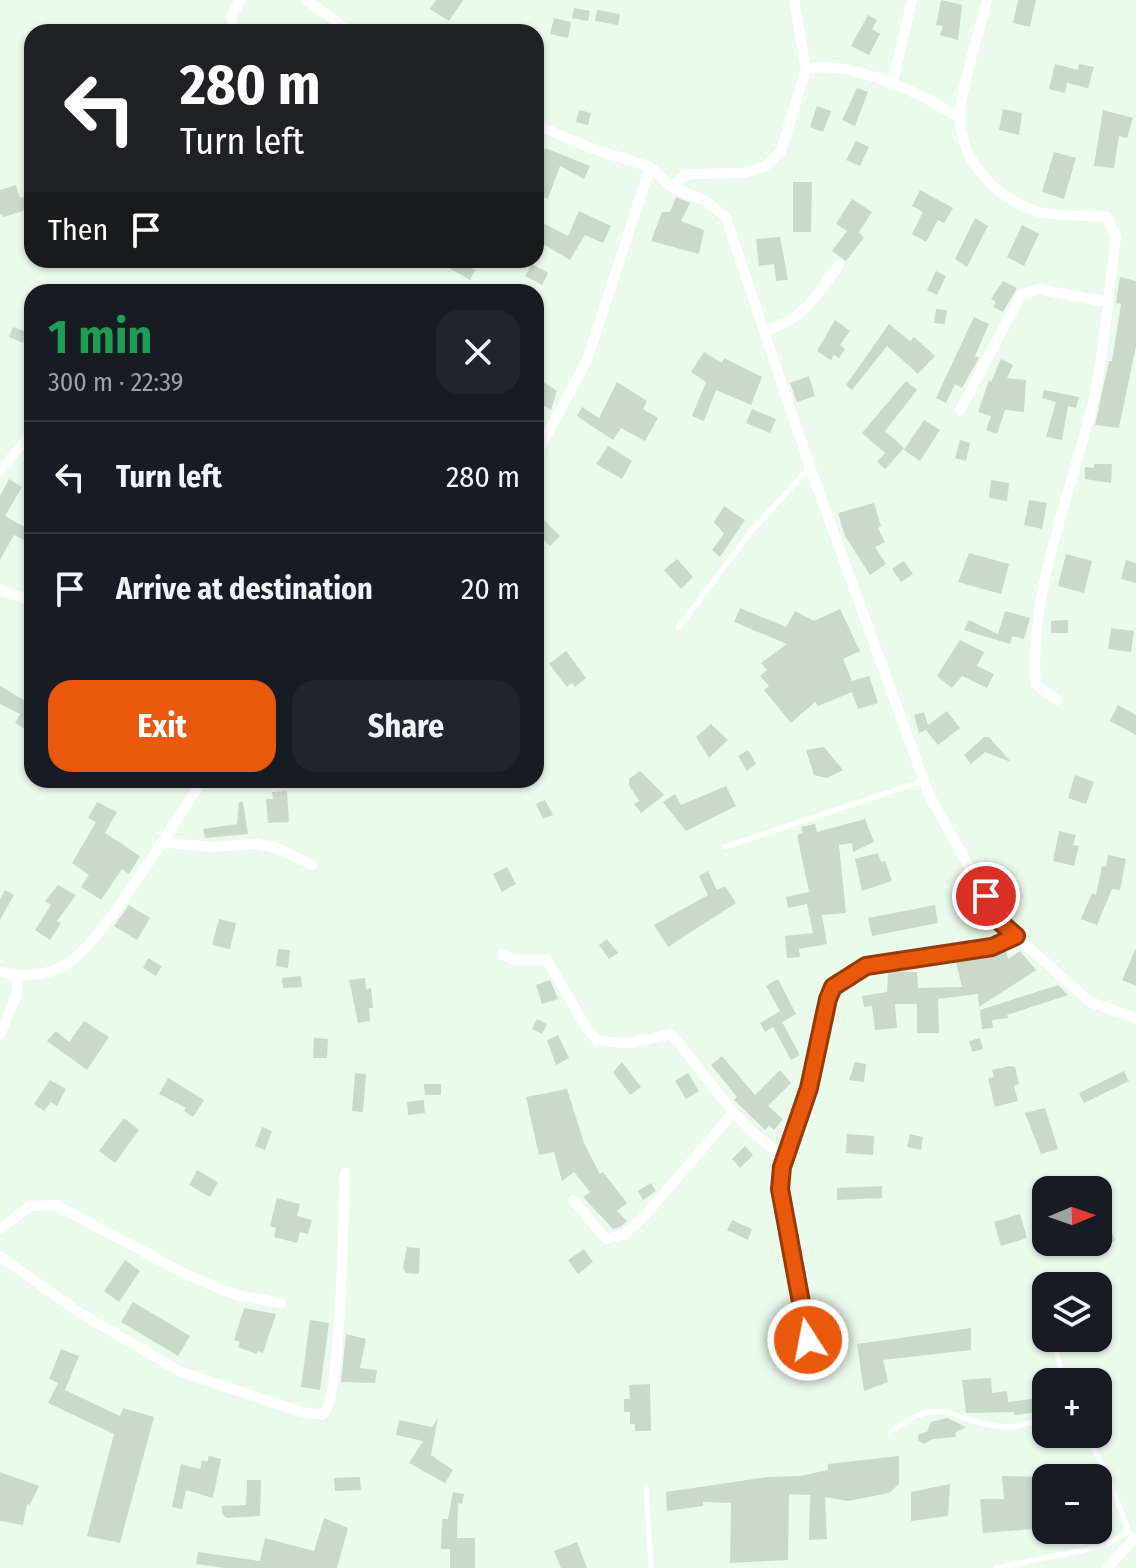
<!DOCTYPE html>
<meta charset="utf-8">
<style>
:root{--surface:#171b24;--page:#20242c;--text:#f1f3f6;--muted:#9ea1a6;--line:#363941;--accent:#ea580c}
body{margin:0;font-family:"Fira Sans Condensed",sans-serif;background:var(--page);color:var(--text);height:100vh;display:flex;flex-direction:column;font-size:30px;white-space:nowrap}
*{box-sizing:border-box;margin:0}
p{font-size:26px;color:var(--muted)}
.icon{flex:none;width:44px;height:44px;fill:none;stroke:currentColor;stroke-width:2;stroke-linecap:round;stroke-linejoin:round}
.map{position:relative;flex:1;overflow:hidden}
.panel{position:absolute;left:24px;top:284px;width:520px;height:504px;display:flex;flex-direction:column;background:var(--surface);border-radius:24px;box-shadow:0 2px 6px #0004}
.panel>*{flex:none}
.top-card{position:absolute;left:24px;top:24px;width:520px;height:244px;border-radius:24px;box-shadow:0 2px 6px #0004;background:#202124;color:#fff;overflow:hidden}
.needle{width:52px;rotate:88deg}
.buttons{position:absolute;left:1032px;top:1176px;display:grid;gap:16px}
.buttons a{display:grid;place-items:center;width:80px;height:80px;border-radius:16px;background:var(--surface);box-shadow:0 2px 6px #0004;font-size:40px}
.pin{position:absolute;display:grid;place-items:center;width:68px;height:68px;color:#fff;margin:-34px;border:4px solid #fff;border-radius:50%;box-shadow:0 2px 8px #0007}
.me{position:absolute;width:88px;margin:-44px;rotate:349deg;stroke-linejoin:round;filter:drop-shadow(0 0 6px #0008)}
.turn{display:flex;align-items:center;gap:28px;height:168px;padding:0 24px;font-size:36px}
.turn .icon{width:104px;height:104px;stroke-width:2.5}
.turn b{display:block;font-size:56px;line-height:68px}
.then{display:flex;align-items:center;height:76px;padding:0 24px;background:#0003;gap:16px;font-size:30px}
.round{display:grid;place-items:center;flex:none;width:84px;height:84px;border-radius:24px;background:var(--page)}
.overview{display:flex;align-items:center;justify-content:space-between;height:136px;padding:0 24px}
h1{font-size:48px;font-weight:700;line-height:60px;color:#1e9e55}
.cta{display:flex;gap:16px;margin-top:auto;padding:16px 24px}
.cta a{flex:1;height:92px;border-radius:24px;background:var(--accent);color:#fff;font-size:32px;font-weight:700;line-height:92px;text-align:center}
.cta a+a{background:var(--page);color:var(--text)}
ul{padding:0;list-style:none}
li{display:flex;align-items:center;gap:24px;height:112px;padding:0 24px;border-top:2px solid var(--line)}
li div{flex:1}
li b{display:block;font-size:30px}
li em{font-style:normal}
.map>svg:first-child{display:block}
.building{fill:#cad9c9}
.lines{fill:none;stroke-linecap:round;stroke-linejoin:round}
.service{stroke:#fff;stroke-width:5}
.minor{stroke:#fff;stroke-width:10}
.route-casing{stroke:#983908;stroke-width:20}
.route{stroke:#ea580c;stroke-width:14}
</style>
<div class="map">
<svg width="1136" height="1568" viewBox="0 0 1136 1568">
<rect width="100%" height="100%" fill="#ebfbeb"/>
<!-- building -->
<path class="building" d="M436 0H463L449 21 430 9Z
M941 0 962 5 958 40 940 35 943 26 936 25Z
M1018 0H1036L1030 27 1013 23Z
M574 8 590 11 588 21 572 18Z
M597 10 620 14 618 25 595 21Z
M868 15 877 20 872 29 880 34 869 55 851 46Z
M554 18 571 22 568 38 550 34Z
M1055 64 1078 70 1079 64 1094 67 1088 88 1067 83 1065 93 1049 89Z
M857 88 868 92 855 126 842 120Z
M817 106 831 111 823 132 810 127Z
M1003 109 1022 113 1019 135 999 130Z
M579 110 591 113 588 125 576 122Z
M1103 110 1133 118 1127 138 1119 136 1114 168 1094 166Z
M856 141 869 147 860 166 846 160Z
M545 148 590 166 584 179 560 166 548 199 536 194V173Z
M1054 152 1076 158 1064 199 1042 192Z
M793 182H812L811 232H793Z
M16 185 20 198 32 195V208L4 217 0 214V190Z
M920 190 953 208 944 223 938 220 926 242 912 234 923 212 912 206Z
M676 197 690 203 681 221 704 230 699 254 651 241 662 212H670Z
M852 199 872 212 859 232 864 238 846 261 832 251 847 231 836 224Z
M579 211 611 226 603 243 585 235 570 260 536 240 543 223 568 236Z
M975 218 988 226 967 267 955 259Z
M1022 225 1039 234 1024 266 1007 257Z
M780 237 788 280 776 281 774 264 759 266 756 239Z
M435 260H458L475 270 470 280Z
M532 264 548 273 542 285 525 276Z
M936 271 946 276 937 295 927 290Z
M1120 277 1136 281V346L1119 428 1095 425 1109 361H1112L1121 304 1116 303Z
M1003 281 1017 288 1003 312 993 307 996 302 991 299Z
M936 309 947 310 945 324 934 323Z
M974 317 989 324 975 356 979 358 962 388 955 384 946 403 936 398Z
M835 320 850 331 840 345 845 349 839 358 834 355 831 360 817 351Z
M889 324 910 341 914 337 935 356 918 374 887 346 852 390 846 385Z
M13 327 27 332 23 343 9 337Z
M704 352 722 363 724 358 762 377 751 405 716 390 704 421 692 416 706 382 691 372Z
M1001 359 1013 365 1007 378 1026 380 1024 412 1005 410 997 434 986 430 991 416 978 412 989 380 991 382Z
M809 376 815 396 797 402 790 383Z
M536 377 557 391 551 410 545 406 536 420Z
M906 381 917 390 885 431 904 448 885 469 877 462 885 453 862 433Z
M617 382 647 401 643 409 658 418 645 441 621 428 613 440 577 416 582 407 599 418Z
M1044 390 1079 397 1076 408 1068 406 1062 440 1046 437 1056 402 1042 398Z
M752 409 776 419 770 433 746 423Z
M924 420 940 430 920 461 904 450Z
M960 440 970 443 966 461 955 458Z
M608 446 632 461 622 479 596 464Z
M1094 464H1112L1111 483 1085 479V467L1094 468Z
M9 479 22 487 5 516 32 531V544L14 535 0 560V496Z
M991 480 1009 483 1007 501 989 498Z
M1029 500 1047 503 1042 529 1024 525Z
M874 503 881 526 878 528 885 542 875 547 886 564 870 575 845 536 838 513Z
M724 506 745 520 720 557 712 550 724 534 714 522Z
M544 520 560 536 550 546 536 532Z
M969 553 1009 564 1001 594 958 582Z
M1066 554 1092 561 1084 593 1058 586Z
M677 559 693 577 681 589 664 570Z
M1126 560 1136 563V583L1121 579Z
M904 561 913 574 901 582 892 569Z
M740 608 786 627 795 611 814 621 840 609 860 651 843 659 852 681 869 676 878 703 858 709 852 692 818 706 815 702 791 723 764 690 769 686 760 676 767 670 761 663 787 644 734 622Z
M1005 611 1030 618 1024 639 1012 636 1010 644 964 630 969 620 998 634Z
M1068 620V633H1051V621Z
M1111 628 1134 631 1131 652 1108 649Z
M960 640 984 652 977 666 994 674 987 688 962 676 952 688 937 676Z
M566 651 586 678 575 687 572 683 567 687 549 664Z
M0 686 27 702 32 693V720L25 729 15 723 20 714 0 704Z
M1118 705 1136 715V735L1110 721Z
M947 711 960 728 938 745 926 730 919 733 914 715 924 712 928 725Z
M711 724 728 740 709 758 696 737Z
M984 737H989L1011 762 985 752 971 764 964 755Z
M824 747 843 770 827 778 814 775 806 750Z
M748 750 756 764 747 771 738 756Z
M640 771 664 795 641 813 634 804 639 801 629 785V779Z
M1075 775 1094 782 1086 804 1068 798Z
M726 786 736 806 686 831 663 802 675 794 681 805Z
M287 791 289 822 268 823 266 799H273L272 792Z
M545 800 553 815 543 819 536 804Z
M97 802 117 812 105 833 140 856 129 874 122 869 101 900 81 887 89 875 72 863 96 822 88 818Z
M239 802H243L248 834 205 838 203 829 237 824Z
M865 819 874 842 853 852 852 843 839 845 846 913 822 915 827 944 799 949 800 957 787 958 785 936 813 933 807 904 788 908 786 897 809 892 797 835 803 833 801 827 815 824 817 832Z
M1059 831 1076 835 1073 845 1079 846 1074 866 1053 861Z
M878 853 881 862 885 861 892 881 862 891 855 859Z
M1108 855 1126 859 1120 890 1112 889 1097 925 1081 919 1092 893 1096 895 1102 866 1106 867Z
M507 867 516 884 502 892 493 874Z
M708 871 717 890 725 886 736 903 668 947 654 925 708 895 699 876Z
M58 885 76 895 57 921 61 923 50 940 35 930 51 905 45 901Z
M5 890 14 895 0 920V899Z
M129 905 150 918 137 940 114 926Z
M935 905 938 923 872 936 868 918Z
M219 919 236 923 230 949 212 945Z
M607 939 618 953 609 959 599 945Z
M1136 948V986L1122 980Z
M278 949 290 950 288 968 276 966Z
M1006 951 1008 959 1020 951 1036 970 979 1007 978 994 938 999 939 1033H917V1004H895L897 1028 875 1030 872 1006 864 1007 862 996 887 992 888 971 917 972 918 988 962 987 956 962Z
M148 958 162 966 156 976 143 968Z
M301 976 302 987 283 988 282 978Z
M365 978 366 989 371 988 373 1008H369L370 1021 358 1023 349 980Z
M778 979 796 1014 782 1022 800 1055 791 1060 773 1027 765 1032 760 1023 780 1011 766 986Z
M550 980 558 999 542 1004 536 985Z
M1058 985 1068 995 1007 1015 1008 1018 992 1020 993 1028 982 1029 980 1010Z
M537 1019 547 1024 542 1034 532 1029Z
M84 1021 109 1037 87 1070 47 1041 56 1031 69 1042Z
M558 1035 569 1058 556 1065 547 1040Z
M314 1038 328 1039 327 1058H313Z
M980 1038 983 1049 972 1052 969 1041Z
M722 1056 755 1095 780 1070 791 1083 768 1106 783 1119 774 1130 769 1125 765 1130 734 1100 737 1097 711 1065Z
M622 1062 641 1087 630 1095 613 1072Z
M855 1062 866 1064 864 1082 849 1080Z
M1010 1066 1015 1067 1019 1084 1014 1086 1018 1101 995 1107 988 1078 994 1077 992 1070Z
M1124 1071 1129 1081 1084 1103 1079 1093Z
M355 1073 366 1074 363 1112 352 1111Z
M688 1073 699 1091 686 1099 675 1081Z
M168 1078 204 1100 193 1117 184 1111 186 1108 159 1094Z
M50 1080 66 1089 57 1106 51 1102 44 1111 34 1104Z
M424 1084H441V1095H425Z
M567 1089 584 1143 600 1174 603 1172 627 1203 617 1211 627 1221 620 1227 613 1229 583 1197 590 1192 574 1172 562 1181 554 1152 539 1155 526 1097Z
M424 1100 425 1113 408 1115 407 1102Z
M1045 1108 1058 1149 1041 1154 1025 1113Z
M124 1118 139 1130 115 1163 99 1151Z
M262 1127 272 1131 265 1150 255 1146Z
M847 1134 874 1136 873 1155 846 1153Z
M910 1134 923 1137 921 1150 907 1147Z
M745 1146 753 1155 740 1168 732 1159Z
M197 1170 218 1182 210 1197 189 1185Z
M651 1183 656 1191 643 1200 638 1191Z
M882 1186V1198L837 1200V1188Z
M277 1198 300 1204 297 1216 312 1220 308 1234 300 1232 297 1243 274 1237 276 1228 270 1226Z
M1020 1214 1027 1238 1001 1246 994 1222Z
M732 1220 752 1229 748 1240 727 1230Z
M1108 1221 1115 1241 1098 1246V1224Z
M407 1247 420 1248 419 1274 406 1273 403 1267Z
M584 1249 593 1262 578 1274 568 1260Z
M125 1260 140 1271 119 1302 104 1291Z
M133 1302 190 1336 178 1356 121 1322Z
M244 1308 276 1314 263 1353 258 1351 256 1354 238 1347 240 1342 234 1340Z
M310 1320 329 1323 320 1390 301 1387Z
M971 1328V1350L883 1360 888 1382 864 1391 857 1344Z
M346 1334 366 1339 360 1368 377 1370 375 1383 341 1382Z
M61 1349 79 1356 65 1390 120 1416 123 1408 154 1417 120 1543 87 1536 114 1434 48 1403 58 1383 49 1379Z
M991 1378 992 1393 1007 1391 1008 1402 1037 1398 1039 1412 1014 1415V1412L966 1413 962 1380Z
M650 1384 651 1431H635V1424H630V1412H624V1399H630L629 1385Z
M438 1418 431 1455 453 1470 445 1483 409 1463 423 1441 396 1435 399 1420 432 1427Z
M947 1418 966 1427 955 1433 956 1437 932 1439 924 1444 918 1440 919 1434 927 1432 931 1422Z
M209 1456 221 1459 213 1498 186 1490 182 1509 172 1507 181 1464 200 1469 202 1460 207 1462Z
M899 1456V1484L889 1493 848 1501 825 1497 827 1539 809 1540 810 1495 789 1494 788 1560 730 1563 731 1503 703 1502V1506L667 1511 666 1492 768 1477 800 1476 828 1470V1464Z
M0 1472 39 1486 30 1505 27 1504 23 1525 0 1521Z
M1002 1476 1046 1477V1528L983 1533 980 1499H1004Z
M360 1477 361 1490 335 1491 334 1478Z
M247 1480H261L260 1516 227 1518 222 1514V1506L246 1505Z
M950 1484 948 1516 911 1521V1492Z
M453 1492 464 1494 462 1504 458 1503 457 1538H475V1568H450V1549H441L442 1519H448Z
M324 1518 348 1528 337 1568H225L196 1564 198 1552 260 1561 265 1538 314 1551Z
M577 1542 587 1568H561L554 1551Z"/>
<g class="lines">
<!-- service -->
<path class="service" d="M678 628 749 534 809 468
M725 847 923 781
M1045 1287 1046 1295
M1053 1338 1064 1382
M891 1432C945 1391 950 1423 1003 1427 1017 1428 1032 1422 1046 1418
M1086 1434 1107 1474 1129 1532
M646 1487 651 1568
M996 1568 1103 1546 1129 1532"/>
<!-- minor -->
<path class="minor" d="M306 0 352 32
M987 0C980 29 959 94 960 120 962 164 999 200 1039 212 1060 217 1086 215 1107 217L1116 237C1108 293 1105 351 1092 406 1071 491 1028 597 1036 685L1057 700
M234 32 231 16 241 0
M806 69C851 59 922 94 960 118
M892 85 912 0
M536 125 591 148 650 167 672 187 706 201 726 218 810 467 929 795 1000 922 1090 1002 1136 1018
M672 187 683 176 694 174 742 173 764 167 781 151 806 69 794 0
M764 331C805 319 815 297 839 265
M960 410 1021 295 1038 289 1106 302
M536 455 587 360 650 167
M0 471 32 433
M0 590 32 601
M161 842 210 847 257 844 277 848 312 865
M502 954 513 960H547L587 1029 598 1041 629 1043 671 1034C709 1077 734 1125 785 1157
M0 971C21 978 46 976 66 965 103 942 174 821 203 780
M0 1034 16 997 18 976
M573 1200 606 1239 624 1234 641 1220 733 1113
M0 1229 30 1206 56 1205 189 1276 236 1295 281 1303
M0 1256 77 1311 179 1371 302 1412 323 1415C342 1398 343 1209 345 1173
M808 1340 780 1189 782 1167 809 1088 833 987C882 946 958 962 1016 936
M1107 1568 1136 1537"/>
</g>
<g class="lines">
<defs>
<path id="route" d="M808 1340 780 1189 782 1167 809 1088 828 999 833 987 866 966 992 947 1016 936 1000 922 986 896"/>
</defs>
<!-- route casing -->
<use href="#route" class="route-casing"/>
<!-- route -->
<use href="#route" class="route"/>
</g>
</svg>
<div class="buttons">
<a><svg class="needle" viewBox="-14 -14 28 28"><path d="M0-13l5 13h-10z" fill="#e53935"/><path d="M0 13l5-13h-10z" fill="#9ea1a6"/></svg></a>
<a><svg class="icon" aria-label="layers" viewBox="0 0 24 24"><path d="M12 4l9 5-9 5-9-5zM3 14l9 5 9-5"/></svg></a>
<a>+</a>
<a>−</a>
</div>
<div class="pin" style="left:986px;top:896px;background:#d93025"><svg class="icon" aria-label="arrive" viewBox="0 0 24 24"><path d="M6 21V4h12l-3 4 3 4H6"/></svg></div>
<svg class="me" style="left:808px;top:1340px" viewBox="-20 -20 40 40"><circle r="17" fill="#ea580c" stroke="#fff" stroke-width="3"/><path d="M0-11L8 9 0 5-8 9z" fill="#fff"/></svg>
<div class="top-card">
<div class="turn"><svg class="icon" aria-label="left" viewBox="0 0 24 24"><path d="M17 20v-9H6M10 6l-5 5 5 5"/></svg><div><b>280 m</b>Turn left</div></div>
<div class="then">Then<svg class="icon" aria-label="arrive" viewBox="0 0 24 24"><path d="M6 21V4h12l-3 4 3 4H6"/></svg></div>
</div>
<section class="panel">
<div class="overview"><div><h1>1 min</h1><p>300 m · 22:39</p></div><a class="round"><svg class="icon" aria-label="close" viewBox="0 0 24 24"><path d="M6 6l12 12M18 6L6 18"/></svg></a></div>
<ul>
<li><svg class="icon" aria-label="left" viewBox="0 0 24 24"><path d="M17 20v-9H6M10 6l-5 5 5 5"/></svg><div><b>Turn left</b></div><em>280 m</em></li>
<li><svg class="icon" aria-label="arrive" viewBox="0 0 24 24"><path d="M6 21V4h12l-3 4 3 4H6"/></svg><div><b>Arrive at destination</b></div><em>20 m</em></li>
</ul>
<div class="cta"><a>Exit</a><a>Share</a></div>
</section>
</div>
